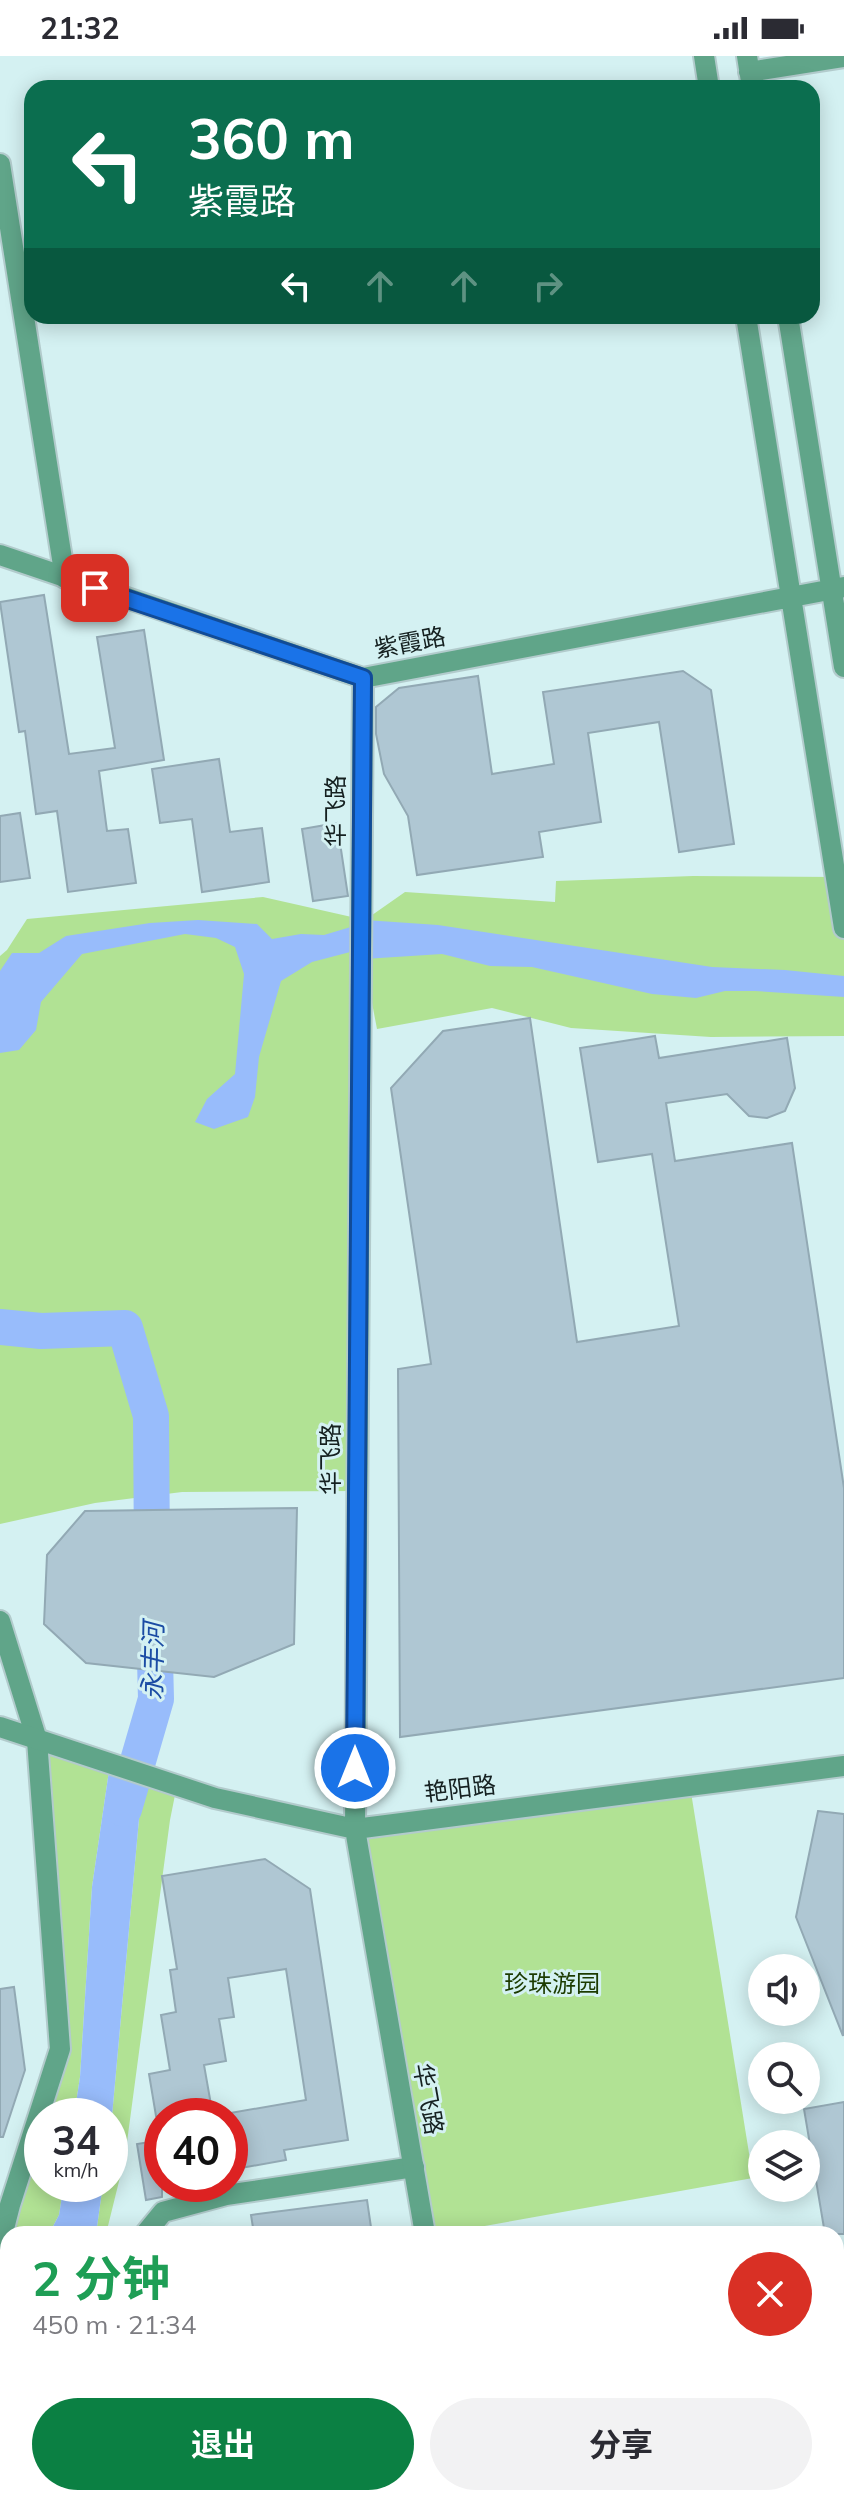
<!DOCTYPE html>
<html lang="zh">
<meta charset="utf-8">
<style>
:root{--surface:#fff;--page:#f2f2f3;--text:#2b2b33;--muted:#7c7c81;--accent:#0b8043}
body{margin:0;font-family:Mulish,"Noto Sans SC",sans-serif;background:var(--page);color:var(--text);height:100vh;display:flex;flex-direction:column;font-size:30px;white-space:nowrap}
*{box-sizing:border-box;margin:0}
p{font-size:26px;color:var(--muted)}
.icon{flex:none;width:44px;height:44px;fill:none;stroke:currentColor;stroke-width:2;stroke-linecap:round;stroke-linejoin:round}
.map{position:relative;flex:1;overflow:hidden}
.details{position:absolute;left:0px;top:2170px;width:844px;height:280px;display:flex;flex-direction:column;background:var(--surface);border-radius:24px 24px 0 0;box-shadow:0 4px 20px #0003}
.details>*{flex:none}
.guide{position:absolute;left:24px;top:24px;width:796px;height:244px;border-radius:24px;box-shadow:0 4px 20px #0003;background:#0b6e4f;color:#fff;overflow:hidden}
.controls{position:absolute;left:748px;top:1898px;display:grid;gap:16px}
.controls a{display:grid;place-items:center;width:72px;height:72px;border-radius:50%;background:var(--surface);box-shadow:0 4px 20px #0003;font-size:40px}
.speed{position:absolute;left:24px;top:2042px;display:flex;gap:16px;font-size:40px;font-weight:700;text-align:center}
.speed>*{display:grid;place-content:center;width:104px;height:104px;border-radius:50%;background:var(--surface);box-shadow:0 4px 20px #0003;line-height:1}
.speed small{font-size:20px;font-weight:400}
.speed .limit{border:12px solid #d22;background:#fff;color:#111}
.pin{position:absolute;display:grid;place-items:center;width:68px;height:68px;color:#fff;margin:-34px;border-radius:16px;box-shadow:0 4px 12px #0006}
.me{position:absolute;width:88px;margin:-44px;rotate:0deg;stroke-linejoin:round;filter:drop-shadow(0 0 6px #0008)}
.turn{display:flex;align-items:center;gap:28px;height:168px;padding:0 32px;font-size:36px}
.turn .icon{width:104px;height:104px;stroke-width:2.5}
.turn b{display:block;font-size:56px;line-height:68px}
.lanes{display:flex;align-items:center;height:76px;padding:0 32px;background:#0003;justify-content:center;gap:40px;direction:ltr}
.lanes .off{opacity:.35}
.round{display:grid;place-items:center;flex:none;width:84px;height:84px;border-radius:42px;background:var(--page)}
.summary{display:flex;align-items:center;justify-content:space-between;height:136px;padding:0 32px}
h1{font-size:48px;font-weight:700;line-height:60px;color:#1e9e55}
.action{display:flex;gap:16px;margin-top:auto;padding:16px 32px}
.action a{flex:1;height:92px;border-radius:48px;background:var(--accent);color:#fff;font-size:32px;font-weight:700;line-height:92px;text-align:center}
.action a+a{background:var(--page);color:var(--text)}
.status{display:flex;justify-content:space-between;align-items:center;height:56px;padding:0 40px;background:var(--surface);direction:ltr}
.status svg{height:22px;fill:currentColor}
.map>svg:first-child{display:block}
.green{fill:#b1e294}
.water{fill:#98bcfb}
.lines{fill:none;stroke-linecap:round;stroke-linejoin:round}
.river{stroke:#98bcfb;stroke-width:36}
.building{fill:#afc7d3;stroke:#92a9b4;stroke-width:2}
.minor-casing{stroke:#b2cbcc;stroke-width:24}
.tertiary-casing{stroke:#b2cbcc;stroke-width:24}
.minor{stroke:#60a589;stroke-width:20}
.tertiary{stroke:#60a589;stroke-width:20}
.route-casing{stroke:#114b97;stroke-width:20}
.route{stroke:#1a73e8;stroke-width:14}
.labels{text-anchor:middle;stroke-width:6;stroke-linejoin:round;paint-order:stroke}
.street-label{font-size:24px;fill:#152020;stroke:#d4f1f2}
.park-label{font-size:24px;fill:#1c3b00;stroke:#d4f1f2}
.water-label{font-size:26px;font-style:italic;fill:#1b4ca4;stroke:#d4f1f2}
</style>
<div class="status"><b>21:32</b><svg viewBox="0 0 49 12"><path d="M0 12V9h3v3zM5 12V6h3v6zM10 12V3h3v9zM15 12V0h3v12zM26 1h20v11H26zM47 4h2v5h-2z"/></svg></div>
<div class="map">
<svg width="844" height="2450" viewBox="0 0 844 2450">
<rect width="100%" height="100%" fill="#d4f1f2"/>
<!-- green -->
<path class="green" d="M693 820 836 821 844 873V980L711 981 571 972 492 952 377 973 365 910 357 1435 182 1436 95 1447 0 1468V900L7 894 27 863 263 841 365 864 405 836 555 846 556 825Z
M37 1684 110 1708 92 1831 80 2021 74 2060H42V2128H64L59 2159 49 2178H8V2274L0 2295V2188L60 1993Z
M143 1719 177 1729 170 1764 125 2101 106 2178H96L103 2128H110V2082Z
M690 1730 753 2122 440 2178H425L355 1773Z
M8 2357V2414L0 2422V2375Z"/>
<!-- water -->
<path class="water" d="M198 864 257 868 272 883 301 878 324 879 354 870V895L312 906 281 925 259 1001 255 1041 248 1061 214 1073 195 1066 207 1043 235 1018 244 918 235 891 216 882 185 878 82 898 41 946 36 974 19 994 0 997V915L12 897H39L66 880 150 867Z
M365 864 438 869 712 911 785 914 844 920V941L755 935H725L696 942 652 938 532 911 490 910 442 898 364 903Z
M110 1708 143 1719 110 2082V2060H74L80 2021 92 1831Z
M64 2128H103L96 2178H49L59 2159Z
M8 2274V2357L0 2375V2295Z"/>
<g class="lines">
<!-- river -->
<path class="river" d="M0 1271 41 1275 125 1272 151 1360 152 1501
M124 1753 156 1643 154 1565"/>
</g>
<!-- building -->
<path class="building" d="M44 539 69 698 115 692 97 581 144 574 164 704 99 715 107 775 128 773 136 827 68 836 57 755 36 758 25 675 19 676 0 546Z
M683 615 711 634 734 788 679 796 659 666 588 677 601 766 539 776 543 801 417 819 408 760 384 718 376 678V651L399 632 478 620 492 718 554 708 543 636Z
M219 703 230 776 262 772 269 826 202 836 192 763 160 767 152 713Z
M20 757 30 822 0 826V760Z
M337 767 348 840 313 845 302 773Z
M530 962 577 1286 679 1270 652 1098 598 1106 580 992 655 980 659 1002 787 982 795 1032 785 1055 767 1062 749 1060 727 1038 666 1047 675 1105 792 1087 844 1432V1622L400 1681 398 1313 431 1308 391 1032 443 975Z
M297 1452 294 1588 214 1621 86 1607 44 1568 47 1499 85 1455Z
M818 1755 844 1758 843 1980 796 1861Z
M265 1803 310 1833 348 2084 284 2094 286 2104 230 2114V2057L306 2044 286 1913 228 1922 234 1961 219 1963 226 2005 204 2009 213 2060H156L149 2018 170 2014 161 1959 176 1956 170 1914 177 1913 162 1820Z
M14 1931 25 2014 3 2081H0V1933Z
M844 2046V2178H825L804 2053Z
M162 2084V2141L146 2144 137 2088Z
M367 2144 372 2178H254L251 2159Z"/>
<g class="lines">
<defs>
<path id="minor" d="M0 108 65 522
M0 1565 37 1684 60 1993 10 2149 0 2188
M145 2178 163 2156 226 2139 414 2111
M144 2442 145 2450"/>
<path id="tertiary" d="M704 0 709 32
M747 0 752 32
M749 16 844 1
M746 260 844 872
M788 260 844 611
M0 499 363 622 844 531
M363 622 355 1773 425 2178
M0 1671 215 1742 355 1773 844 1710
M471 2442 473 2450"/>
</defs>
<!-- minor casing -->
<use href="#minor" class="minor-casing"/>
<!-- tertiary casing -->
<use href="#tertiary" class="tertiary-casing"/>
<!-- minor -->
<use href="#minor" class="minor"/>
<!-- tertiary -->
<use href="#tertiary" class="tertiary"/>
</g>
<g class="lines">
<defs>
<path id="route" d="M95 532 363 622 355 1712"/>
</defs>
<!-- route casing -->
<use href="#route" class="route-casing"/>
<!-- route -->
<use href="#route" class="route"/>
</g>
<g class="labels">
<!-- street labels -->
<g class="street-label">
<text transform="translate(410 587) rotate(-11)" y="8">紫霞路</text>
<text transform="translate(336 755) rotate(-90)" y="8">华飞路</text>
<text transform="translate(331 1403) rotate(-90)" y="8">华飞路</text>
<text transform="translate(460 1733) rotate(-7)" y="8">艳阳路</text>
<text transform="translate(428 2043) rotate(80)" y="8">华飞路</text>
</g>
<!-- park labels -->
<g class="park-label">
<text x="552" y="1936">珍珠游园</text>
</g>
<!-- water labels -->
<g class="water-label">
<text transform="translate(153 1605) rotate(-89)" y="9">永丰河</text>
</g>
</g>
</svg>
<div class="controls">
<a><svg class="icon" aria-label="sound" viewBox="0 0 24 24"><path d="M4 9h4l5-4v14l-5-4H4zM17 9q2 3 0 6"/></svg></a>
<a><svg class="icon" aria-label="search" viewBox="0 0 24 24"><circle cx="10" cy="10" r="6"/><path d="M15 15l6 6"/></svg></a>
<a><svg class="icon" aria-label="layers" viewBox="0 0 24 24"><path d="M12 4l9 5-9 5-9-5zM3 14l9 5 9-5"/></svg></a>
</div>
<div class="speed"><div>34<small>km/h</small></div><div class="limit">40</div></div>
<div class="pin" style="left:95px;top:532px;background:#d93025"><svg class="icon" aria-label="arrive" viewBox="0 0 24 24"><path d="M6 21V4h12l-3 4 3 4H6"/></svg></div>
<svg class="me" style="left:355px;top:1712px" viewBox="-20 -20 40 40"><circle r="17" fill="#1a73e8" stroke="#fff" stroke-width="3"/><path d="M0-11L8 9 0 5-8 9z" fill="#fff"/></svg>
<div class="guide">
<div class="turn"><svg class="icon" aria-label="left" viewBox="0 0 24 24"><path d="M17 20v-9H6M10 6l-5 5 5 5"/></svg><div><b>360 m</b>紫霞路</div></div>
<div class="lanes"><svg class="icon" aria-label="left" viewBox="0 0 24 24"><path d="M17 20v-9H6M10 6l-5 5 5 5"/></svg><svg class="icon off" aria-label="ahead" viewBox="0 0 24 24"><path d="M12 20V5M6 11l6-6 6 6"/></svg><svg class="icon off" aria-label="ahead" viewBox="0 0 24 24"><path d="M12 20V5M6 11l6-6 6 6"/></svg><svg class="icon off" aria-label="right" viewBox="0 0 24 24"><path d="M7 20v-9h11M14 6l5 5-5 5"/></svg></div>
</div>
<section class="details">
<div class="summary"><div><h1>2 分钟</h1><p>450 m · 21:34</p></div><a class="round" style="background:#d93025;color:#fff"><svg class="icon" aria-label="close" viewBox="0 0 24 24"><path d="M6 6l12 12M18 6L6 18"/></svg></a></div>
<div class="action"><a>退出</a><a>分享</a></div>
</section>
</div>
